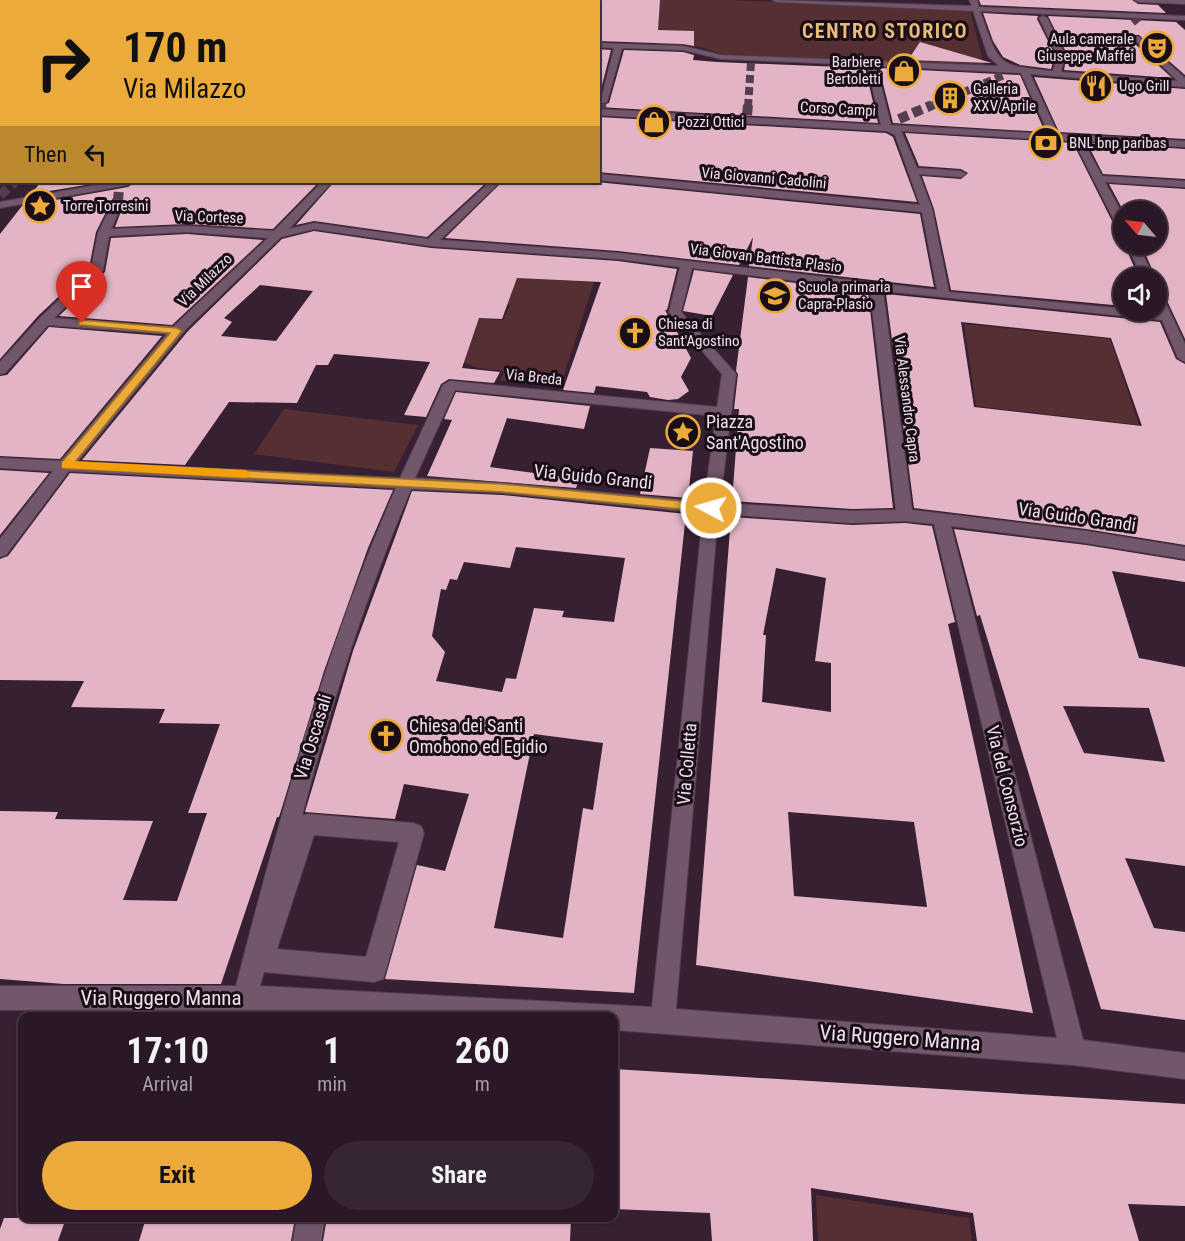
<!DOCTYPE html>
<style>
:root{--surface:#2a1826;--page:#362532;--text:#f1f3f6;--muted:#a5a0a7;--line:#463743;--accent:#ebaa39}
body{margin:0;font-family:"Roboto Condensed",sans-serif;background:var(--page);color:var(--text);height:100vh;display:flex;flex-direction:column;font-size:22px;white-space:nowrap}
*{box-sizing:border-box;margin:0}
p{font-size:20px;color:var(--muted)}
.icon{flex:none;width:33px;height:33px;fill:none;stroke:currentColor;stroke-width:2;stroke-linecap:round;stroke-linejoin:round}
.map{position:relative;flex:1;overflow:hidden}
.details{position:absolute;left:18px;top:1012px;width:600px;height:210px;display:flex;flex-direction:column;background:var(--surface);border-radius:12px;box-shadow:0 2px 4px #0004,0 0 0 2px var(--line)}
.details>*{flex:none}
.hud{position:absolute;left:0px;top:0px;width:600px;height:183px;box-shadow:0 2px 4px #0004,0 0 0 2px var(--line);background:#ebaa39;color:#111;overflow:hidden}
.needle{width:39px;rotate:298deg}
.tools{position:absolute;left:1113px;top:201px;display:grid;gap:12px}
.tools a{display:grid;place-items:center;width:54px;height:54px;border-radius:50%;background:var(--surface);box-shadow:0 2px 4px #0004,0 0 0 2px var(--line);font-size:30px}
.pin{position:absolute;display:grid;place-items:center;width:51px;height:51px;color:#fff;margin:-62px -26px;border-radius:50% 50% 50% 0;rotate:-45deg;box-shadow:0 0 6px #0007}
.pin .icon{rotate:45deg}
.me{position:absolute;width:66px;margin:-33px;rotate:276deg;stroke-linejoin:round;filter:drop-shadow(0 0 4px #0008)}
.turn{display:flex;align-items:center;gap:21px;height:126px;padding:0 24px;font-size:27px}
.turn .icon{width:78px;height:78px;stroke-width:2.5}
.turn b{display:block;font-size:42px;line-height:51px}
.then{display:flex;align-items:center;height:57px;padding:0 24px;background:#0003;gap:12px;font-size:22px}
.eta{display:flex;justify-content:space-evenly;align-items:center;height:102px;text-align:center}
.eta b{font-size:36px;font-weight:700;line-height:42px}
.button{display:flex;gap:12px;margin-top:auto;padding:12px 24px}
.button a{flex:1;height:69px;border-radius:36px;background:var(--accent);color:#111;font-size:24px;font-weight:700;line-height:69px;text-align:center}
.button a+a{background:var(--page);color:var(--text)}
.map>svg:first-child{display:block}
.green{fill:#562f32}
.building{fill:#e3b4c5;fill-rule:evenodd}
.lines{fill:none;stroke-linecap:round;stroke-linejoin:round}
.street-tunnel-far1{stroke:#543d4f;stroke-width:8;stroke-dasharray:8 4;stroke-linecap:butt}
.street-tunnel{stroke:#543d4f;stroke-width:10;stroke-dasharray:10 5;stroke-linecap:butt}
.street-casing{stroke:#513d4d;stroke-width:2}
.street{fill:#72566b;fill-rule:evenodd}
.route{fill:#ebaa39;stroke:#996e25;stroke-width:1.5}
.slow{fill:#f59e0b}
.labels{text-anchor:middle;stroke-width:6;stroke-linejoin:round;paint-order:stroke}
.far-poi-label{font-size:15px;fill:#f0e0ec;stroke:#190e17;text-anchor:start}
.far-street-label{font-size:15px;fill:#f0e0ec;stroke:#190e17}
.poi-label{font-size:18px;fill:#f0e0ec;stroke:#190e17;text-anchor:start}
.street-label{font-size:18px;fill:#f0e0ec;stroke:#190e17}
.far-district-label{font-size:20px;font-weight:bold;letter-spacing:1.5px;fill:#e7ba77;stroke:#190e17}
.near-street-label{font-size:21px;fill:#f0e0ec;stroke:#190e17}
</style>
<div class="map">
<svg width="1185" height="1241" viewBox="0 0 1185 1241">
<rect width="100%" height="100%" fill="#382033"/>
<!-- green -->
<path class="green" d="M660 0H729L970 10 984 66 722 54 697 46 656 44Z
M505 277 594 282 560 387 500 381 504 371 478 368 461 361 433 316 503 320 510 305 497 304Z
M964 324 1110 339 1139 425 976 406Z
M284 409 418 425 394 472 254 454Z
M816 1195 969 1218 972 1241H818Z"/>
<!-- building -->
<path class="building" d="M598 0H660L658 30 694 31V46L683 44 598 41Z
M979 0H1132L1138 4 1158 5 1166 13 981 5Z
M983 13 1038 16 1037 19 1055 55 1051 69 1020 65 1003 57 993 41Z
M1048 16 1176 22 1185 30V75L1139 35H1134V43L1172 78 1064 70 1067 54Z
M920 42 992 63 908 60Z
M598 49 611 50 598 101Z
M624 50 683 52 694 55 693 60 717 62 865 68 878 123 598 107 609 103Z
M879 68 1020 75 1045 132 893 123Z
M1034 77 1185 89V139L1059 132Z
M598 117 886 133 893 137 917 202 598 172Z
M905 133 1073 143 1116 229 1124 233V244L1139 278H1124V306L951 290 934 209 922 176 961 179 968 173 961 169 919 166Z
M1087 143 1185 149V179L1103 174Z
M41 182H104L31 194Z
M135 182H319L273 229 187 224 115 227 125 201 119 197 113 198 96 232 89 268 38 316 0 359V234L22 206 128 187Z
M334 182H487L427 237 314 221 296 225Z
M502 182H596L920 214 934 287 749 266 753 237 739 265 618 251 445 238Z
M1109 184 1185 189V339L1162 290 1156 288V278L1141 244H1156V212H1124Z
M314 231 431 248 618 261 677 269 667 310H665L691 358 681 377 689 391 678 399 668 400 650 397 647 392 596 386 594 393 563 390 601 282 517 278 502 319 479 318 462 368 500 372 494 383 449 379 441 384 426 417 404 415 430 362 334 354 328 365H316L297 403 229 402 185 465 82 460 188 331 282 239ZM260 285 313 291 276 341 221 336 232 322 224 318Z
M187 234 263 240 172 325 59 316 105 272 111 238Z
M694 270 733 275 712 316 683 311Z
M748 277 868 292 893 508 852 509 732 501 739 409H734L738 374 736 371Z
M886 294 1160 322 1176 359 1185 364V545L1086 529 914 508ZM961 322 1111 338 1142 426 974 407Z
M49 327 162 336 60 459 0 456V376L7 375Z
M456 392 590 406 584 429 507 418 490 467 579 479 576 488 427 476 452 420 444 419Z
M650 448 693 451 688 498 640 494Z
M0 470 49 473 0 535Z
M70 473 393 490 368 548 324 671 279 817H277L221 984H64L0 979V811L58 812 55 819 153 821 123 900 177 901 207 813H188L220 724 159 723 165 709 71 707 84 681 0 680V559L8 556Z
M412 491 502 495 686 514 634 993 385 979 417 865 445 871 469 794 404 784 395 819 305 812 353 651ZM516 547 625 558 614 622 562 617 564 611 534 608 516 679 506 678 502 692 436 681 445 652 432 636 441 589 446 590 450 579 457 580 464 562 510 568ZM534 734 603 743 593 810 583 808 563 938 494 928Z
M731 517 852 525 905 523 932 526 955 622 948 624 1033 1013 696 965ZM776 568 826 578 815 661 831 663V712L762 702 766 635H763ZM788 812 914 822 927 907 794 896Z
M954 529 1086 545 1185 561V582L1112 571 1139 658 1185 667V866L1125 858 1154 928 1185 932V1020L1101 1009 980 615 977 616ZM1063 706 1149 708 1165 762 1084 753Z
M614 1069 1185 1104V1206L1128 1204 1139 1241H977L973 1213 811 1188 813 1241H712L710 1213 614 1209Z
M4 1218H66L58 1241H0V1229Z
M146 1218H295L291 1241H139Z
M327 1218H571L570 1241H323Z"/>
<g class="lines">
<!-- street-tunnel-far1 -->
<path class="street-tunnel-far1" d="M1134 18 1138 23
M601 107 603 102
M748 107 751 62
M929 107 1004 75"/>
<!-- street-tunnel -->
<path class="street-tunnel" d="M601 108 602 105
M747 115 748 105
M899 119 932 105
M0 195 15 182
M118 202 119 187"/>
<defs>
<path id="street" d="M11 0H20L9 2Z
M166 0H198L201 2H168Z
M269 0H277L269 2Z
M382 0H406L409 2H384Z
M484 0H492L484 2Z
M567 0H575L567 2Z
M772 0 972 6 969 0H977L979 7 1185 16V20L980 11C999 64 995 66 1053 71L1057 55 1039 18 1043 16 1047 18 1065 55 1061 72 1178 81 1136 41V37H1139L1185 78V87L1030 74 1058 134 1185 141V147L1083 141 1102 176 1185 181V187L1105 182 1124 217V231L1118 228 1074 141 901 131 917 168 961 171 966 174 961 177 919 174 932 209 949 292 1158 312 1156 290 1160 291 1185 344V362L1178 358 1162 320 883 291 912 510 1086 531 1185 547V559L1086 543 951 526 1083 1040 1185 1053V1079L1073 1065 614 1030V1017H372L245 1010H0V986H236C280 816 325 649 396 488L69 471 6 555 0 557V539L53 471 0 468V458L61 461 167 334 48 325 5 373 0 374V362L40 318 91 269 98 233 114 200 118 199 123 202 111 229 187 226 274 231 322 182H332L289 229 314 223 428 239 490 182H500L440 240 618 253 937 290 922 212 598 180V174L920 205 895 135 887 131 598 115V109L881 125 867 65 721 59 683 50 622 48 607 102 600 104 614 48 598 47V43L683 46 721 55 999 66 988 56 973 11 776 2ZM876 66 1021 73 1049 134 891 125ZM314 229 431 246 618 259 680 267 669 312 722 374 717 407 450 381 443 385 400 478 77 462 186 329 281 237ZM187 232 268 238 173 327 54 318 103 270 109 236ZM692 268 870 290 896 510 852 511 720 503 736 374 681 312ZM455 390 716 416 704 502 502 483 415 478ZM411 489 502 493 703 513 652 1007 260 986 264 972 374 982 383 979 386 970 424 833 421 826 413 823 307 814 302 816C331 704 366 595 411 489ZM718 514 852 523 905 521 934 524 1057 1038 676 1009ZM314 835 399 842 366 957 277 949Z
M1134 0H1185V4L1138 2Z
M0 68H2V72H0Z
M2 96V102L0 103V97Z
M114 182H133L128 185 0 208V202Z
M1127 244H1138L1154 278H1142Z
M297 1218H325L321 1241H293Z"/>
</defs>
<!-- street casing -->
<use href="#street" class="street-casing"/>
<!-- street -->
<use href="#street" class="street"/>
</g>
<!-- route -->
<path class="route" d="M82 320 177 328 182 331 75 462 502 484 711 504 717 508 711 512 502 492 62 468V462L170 333 79 325V321Z"/>
<!-- slow -->
<path class="slow" d="M68 459 73 461 246 470 251 474 246 478 62 468V462Z"/>
<!-- icons -->
<defs>
<symbol id="theatre-ring" viewBox="-11 -11 22 22"><circle r="9.5" fill="#190e17" stroke="#ebaa39" stroke-width="1.5"/><path d="M-5-5.5Q0-4 5-5.5V0Q5 5 0 6Q-5 5-5 0ZM-3.3-2.5H-1v1.5H-3.3ZM1-2.5H3.3v1.5H1ZM-2.8 1Q0 5.5 2.8 1Z" fill="#ebaa39"/></symbol>
<symbol id="shop-ring" viewBox="-11 -11 22 22"><circle r="9.5" fill="#190e17" stroke="#ebaa39" stroke-width="1.5"/><path d="M-5-2.5h2.3a2.7 3.5 0 0 1 5.4 0H5L5.5 6h-11ZM-1.5-2.5h3a1.5 2.3 0 0 0-3 0Z" fill="#ebaa39"/></symbol>
<symbol id="restaurant-ring" viewBox="-11 -11 22 22"><circle r="9.5" fill="#190e17" stroke="#ebaa39" stroke-width="1.5"/><path d="M-5-6h1v4h1v-4h1v4h1v-4h1v5L-1.5 .5V6h-2V.5L-5-1ZM5-6V6H3V1.5H1.5Q1.5-4 5-6Z" fill="#ebaa39"/></symbol>
<symbol id="building-ring" viewBox="-11 -11 22 22"><circle r="9.5" fill="#190e17" stroke="#ebaa39" stroke-width="1.5"/><path d="M-4-6H4V6H1V3H-1V6H-4ZM-2.5-4.3h1.7v1.8h-1.7ZM.8-4.3h1.7v1.8H.8ZM-2.5-1h1.7V.8h-1.7ZM.8-1h1.7V.8H.8Z" fill="#ebaa39"/></symbol>
<symbol id="bank-ring" viewBox="-11 -11 22 22"><circle r="9.5" fill="#190e17" stroke="#ebaa39" stroke-width="1.5"/><path d="M-6-4H6V4H-6ZM0-2.3a2.3 2.3 0 1 0 0 4.6a2.3 2.3 0 1 0 0-4.6Z" fill="#ebaa39"/></symbol>
<symbol id="sight-ring" viewBox="-11 -11 22 22"><circle r="9.5" fill="#190e17" stroke="#ebaa39" stroke-width="1.5"/><path d="M0-6L1.8-2.2L6-1.7L2.9 1.2L3.7 5.4L0 3.3L-3.7 5.4L-2.9 1.2L-6-1.7L-1.8-2.2Z" fill="#ebaa39"/></symbol>
<symbol id="school-ring" viewBox="-11 -11 22 22"><circle r="9.5" fill="#190e17" stroke="#ebaa39" stroke-width="1.5"/><path d="M0-5L7-2L0 1L-7-2ZM-4 1L0 2.5L4 1V4Q0 6-4 4Z" fill="#ebaa39"/></symbol>
<symbol id="church-ring" viewBox="-11 -11 22 22"><circle r="9.5" fill="#190e17" stroke="#ebaa39" stroke-width="1.5"/><path d="M-1.2-6h2.4v3.5h3.3v2.4h-3.3V6h-2.4V-.1h-3.3v-2.4h3.3Z" fill="#ebaa39"/></symbol>
</defs>
<g fill-rule="evenodd">
<use href="#theatre-ring" x="1138" y="29" width="38" height="38"/>
<use href="#shop-ring" x="885" y="52" width="38" height="38"/>
<use href="#restaurant-ring" x="1077" y="67" width="38" height="38"/>
<use href="#building-ring" x="931" y="79" width="38" height="38"/>
<use href="#shop-ring" x="635" y="103" width="38" height="38"/>
<use href="#bank-ring" x="1027" y="124" width="38" height="38"/>
<use href="#sight-ring" x="21" y="187" width="38" height="38"/>
<use href="#school-ring" x="756" y="277" width="38" height="38"/>
<use href="#church-ring" x="616" y="314" width="38" height="38"/>
<use href="#sight-ring" x="664" y="413" width="38" height="38"/>
<use href="#church-ring" x="367" y="717" width="38" height="38"/>
</g>
<g class="labels">
<!-- far-poi labels -->
<g class="far-poi-label">
<text x="1134" y="44" text-anchor="end">Aula camerale<tspan x="1134" dy="17">Giuseppe Maffei</tspan></text>
<text x="881" y="67" text-anchor="end">Barbiere<tspan x="881" dy="17">Bertoletti</tspan></text>
<text x="1119" y="91">Ugo Grill</text>
<text x="973" y="94">Galleria<tspan x="973" dy="17">XXV Aprile</tspan></text>
<text x="677" y="127">Pozzi Ottici</text>
<text x="1069" y="148">BNL bnp paribas</text>
<text x="63" y="211">Torre Torresini</text>
<text x="798" y="292">Scuola primaria<tspan x="798" dy="17">Capra-Plasio</tspan></text>
<text x="658" y="329">Chiesa di<tspan x="658" dy="17">Sant'Agostino</tspan></text>
</g>
<!-- far-street labels -->
<g class="far-street-label">
<text transform="translate(838 109) rotate(3)" y="5">Corso Campi</text>
<text transform="translate(764 178) rotate(5)" y="5">Via Giovanni Cadolini</text>
<text transform="translate(209 217) rotate(2)" y="5">Via Cortese</text>
<text transform="translate(766 258) rotate(7)" y="5">Via Giovan Battista Plasio</text>
<text transform="translate(205 280) rotate(-44)" y="5">Via Milazzo</text>
<text transform="translate(534 377) rotate(6)" y="5">Via Breda</text>
<text transform="translate(907 399) rotate(83)" y="5">Via Alessandro Capra</text>
</g>
<!-- poi labels -->
<g class="poi-label">
<text x="706" y="428">Piazza<tspan x="706" dy="21">Sant'Agostino</tspan></text>
<text x="409" y="732">Chiesa dei Santi<tspan x="409" dy="21">Omobono ed Egidio</tspan></text>
</g>
<!-- street labels -->
<g class="street-label">
<text transform="translate(593 477) rotate(6)" y="6">Via Guido Grandi</text>
<text transform="translate(1077 517) rotate(8)" y="6">Via Guido Grandi</text>
<text transform="translate(313 737) rotate(-73)" y="6">Via Oscasali</text>
<text transform="translate(687 764) rotate(-85)" y="6">Via Colletta</text>
<text transform="translate(1007 786) rotate(76)" y="6">Via del Consorzio</text>
</g>
<!-- far-district labels -->
<g class="far-district-label">
<text x="885" y="38">CENTRO STORICO</text>
</g>
<!-- near-street labels -->
<g class="near-street-label">
<text x="161" y="1005">Via Ruggero Manna</text>
<text transform="translate(900 1038) rotate(4)" y="7">Via Ruggero Manna</text>
</g>
</g>
</svg>
<div class="tools">
<a><svg class="needle" viewBox="-14 -14 28 28"><path d="M0-13l5 13h-10z" fill="#e53935"/><path d="M0 13l5-13h-10z" fill="#a5a0a7"/></svg></a>
<a><svg class="icon" aria-label="sound" viewBox="0 0 24 24"><path d="M4 9h4l5-4v14l-5-4H4zM17 9q2 3 0 6"/></svg></a>
</div>
<div class="pin" style="left:82px;top:323px;background:#d93025"><svg class="icon" aria-label="arrive" viewBox="0 0 24 24"><path d="M6 21V4h12l-3 4 3 4H6"/></svg></div>
<svg class="me" style="left:711px;top:508px" viewBox="-20 -20 40 40"><circle r="17" fill="#ebaa39" stroke="#fff" stroke-width="3"/><path d="M0-11L8 9 0 5-8 9z" fill="#fff"/></svg>
<div class="hud">
<div class="turn"><svg class="icon" aria-label="right" viewBox="0 0 24 24"><path d="M7 20v-9h11M14 6l5 5-5 5"/></svg><div><b>170 m</b>Via Milazzo</div></div>
<div class="then">Then<svg class="icon" aria-label="left" viewBox="0 0 24 24"><path d="M17 20v-9H6M10 6l-5 5 5 5"/></svg></div>
</div>
<section class="details">
<div class="eta">
<div><b>17:10</b><p>Arrival</p></div>
<div><b>1</b><p>min</p></div>
<div><b>260</b><p>m</p></div>
</div>
<div class="button"><a>Exit</a><a>Share</a></div>
</section>
</div>
